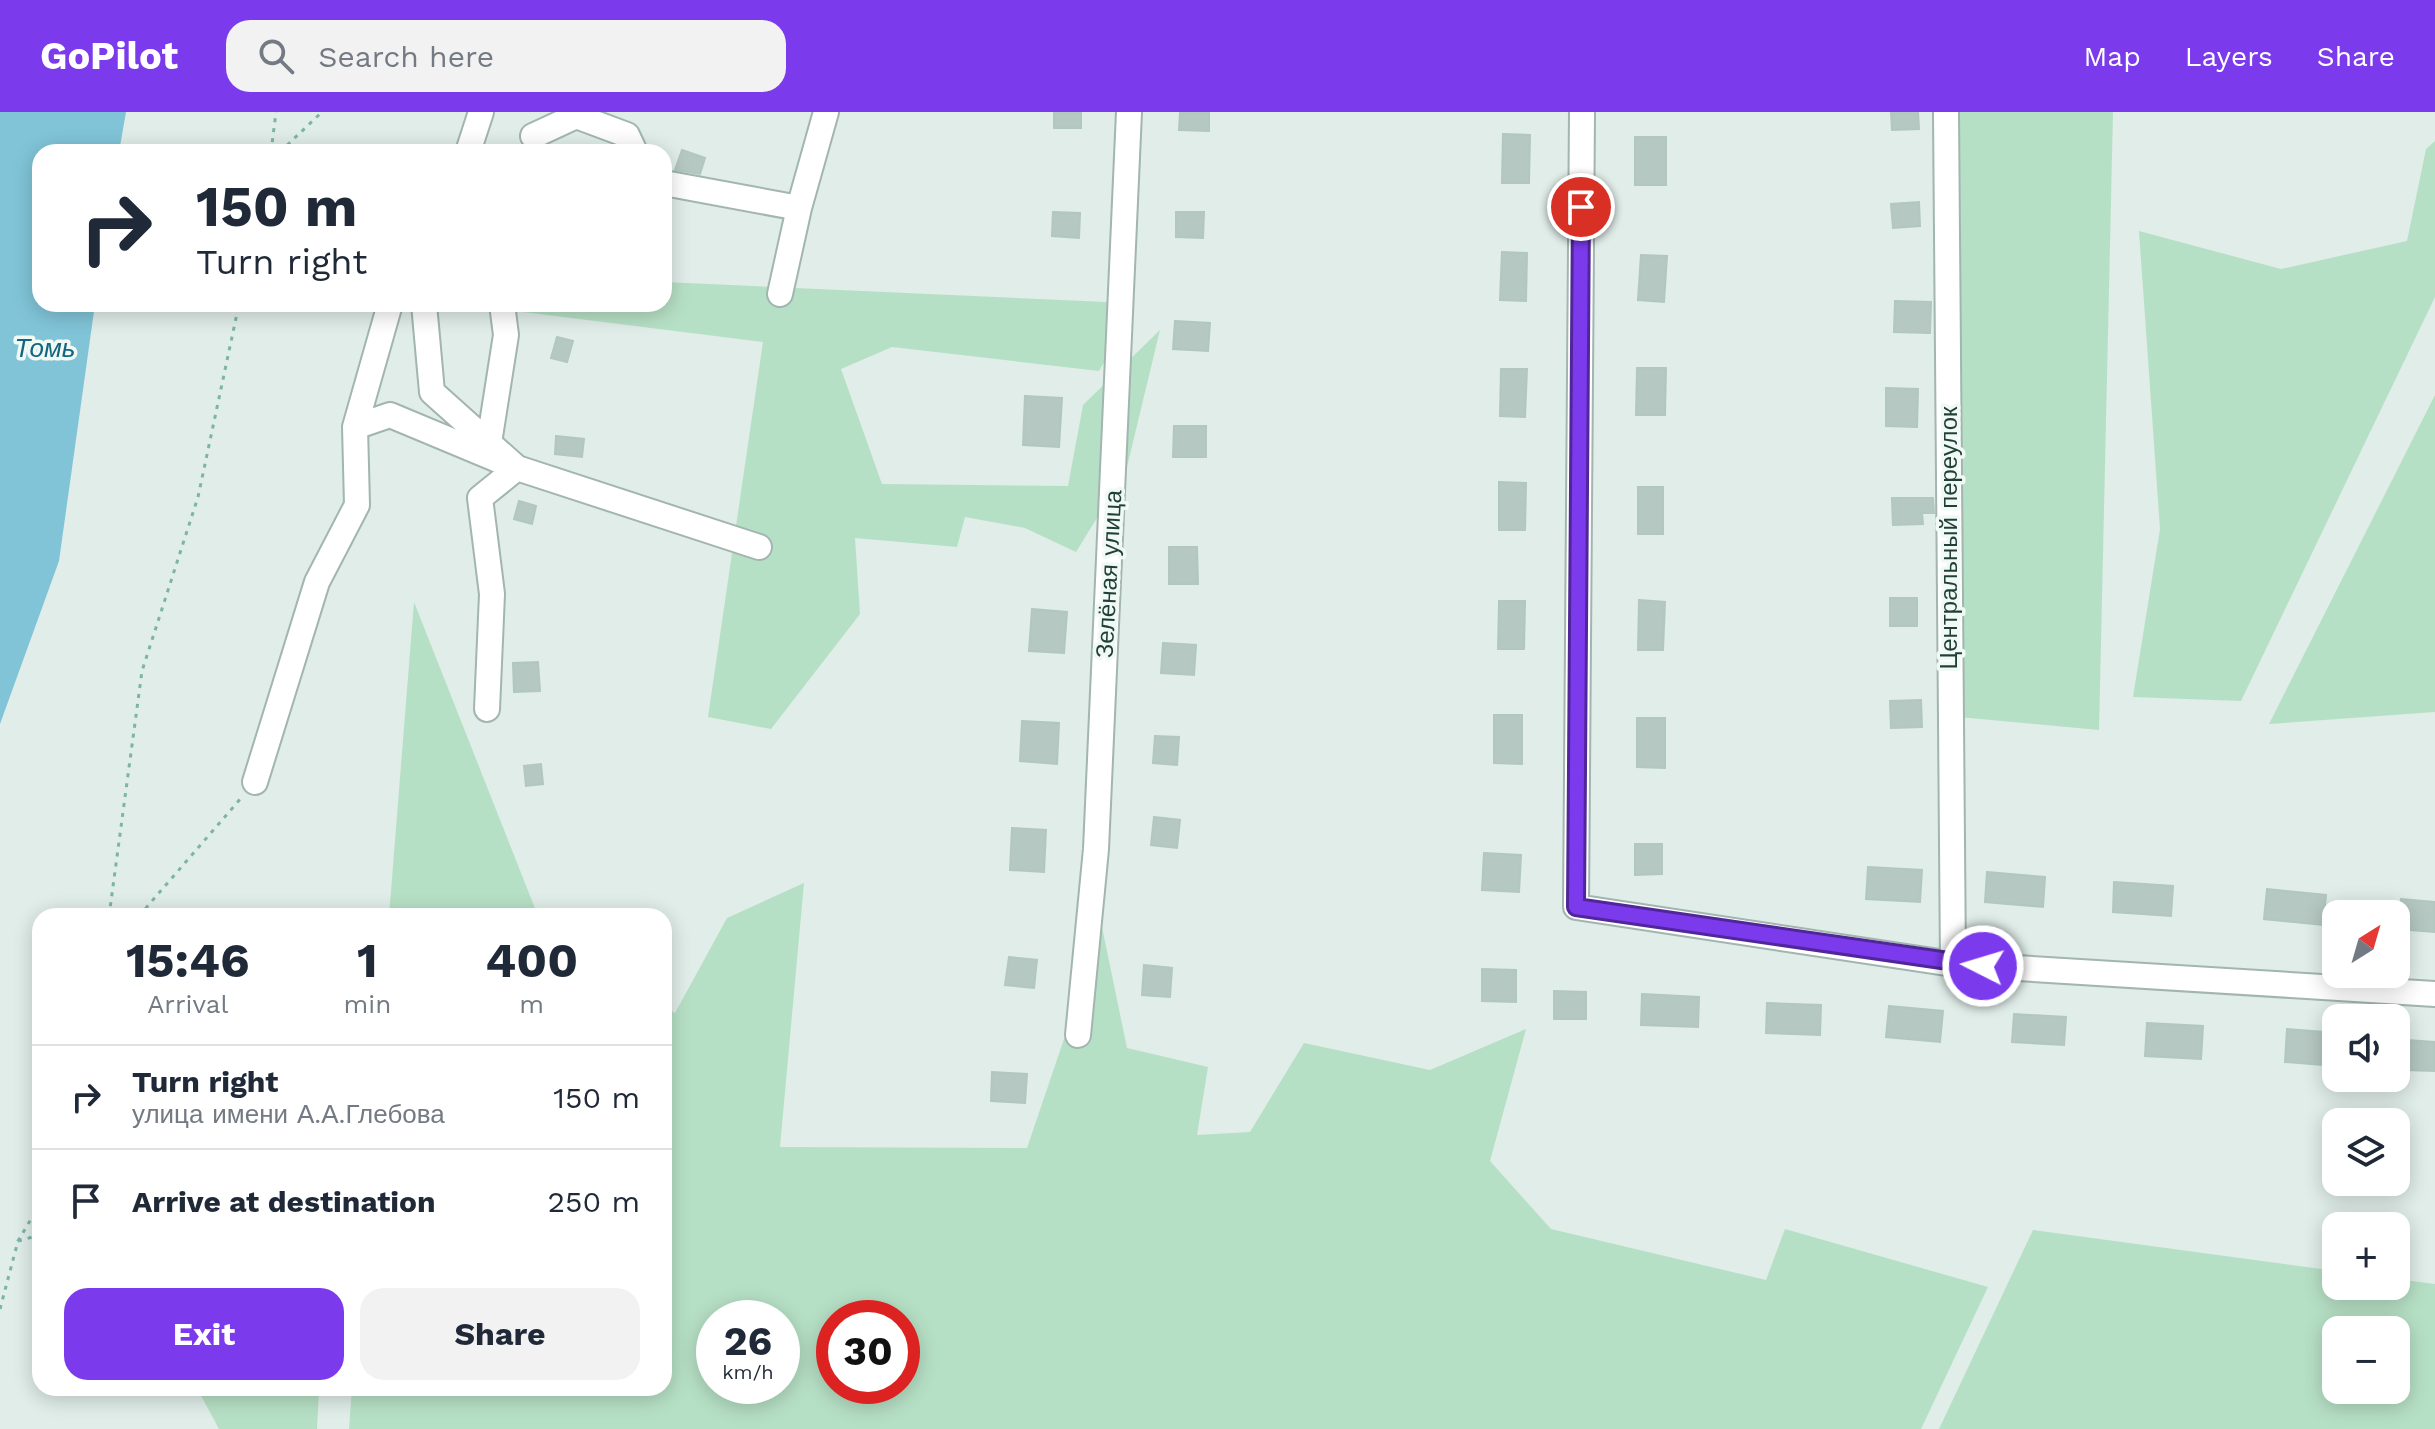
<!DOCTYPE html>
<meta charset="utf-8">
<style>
:root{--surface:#fff;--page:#f2f2f3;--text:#1f2937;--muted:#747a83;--line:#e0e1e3;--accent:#7c3aed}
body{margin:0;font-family:"Work Sans",sans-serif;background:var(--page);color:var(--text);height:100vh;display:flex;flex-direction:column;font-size:30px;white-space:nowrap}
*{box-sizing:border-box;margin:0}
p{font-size:26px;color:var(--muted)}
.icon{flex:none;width:44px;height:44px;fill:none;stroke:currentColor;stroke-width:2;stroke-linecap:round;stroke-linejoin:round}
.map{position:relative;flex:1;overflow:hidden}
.drawer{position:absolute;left:32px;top:796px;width:640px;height:488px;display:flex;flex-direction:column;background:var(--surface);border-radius:24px;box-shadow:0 4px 20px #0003}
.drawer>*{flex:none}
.hud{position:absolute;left:32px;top:32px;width:640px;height:168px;border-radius:24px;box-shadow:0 4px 20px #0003;background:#fff;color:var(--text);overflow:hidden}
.needle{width:52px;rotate:37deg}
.buttons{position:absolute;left:2322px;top:788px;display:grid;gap:16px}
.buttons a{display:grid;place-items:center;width:88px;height:88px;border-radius:16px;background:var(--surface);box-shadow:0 4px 20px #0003;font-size:40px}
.speed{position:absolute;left:696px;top:1188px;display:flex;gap:16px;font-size:40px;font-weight:700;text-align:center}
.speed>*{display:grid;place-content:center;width:104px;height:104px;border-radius:50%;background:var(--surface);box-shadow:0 4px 20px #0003;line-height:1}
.speed small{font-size:20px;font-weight:400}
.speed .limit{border:12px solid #d22;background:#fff;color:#111}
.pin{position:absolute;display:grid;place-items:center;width:68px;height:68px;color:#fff;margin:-34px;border:4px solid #fff;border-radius:50%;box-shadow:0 2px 8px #0007}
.me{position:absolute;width:88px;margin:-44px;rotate:275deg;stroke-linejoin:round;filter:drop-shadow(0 0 6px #0008)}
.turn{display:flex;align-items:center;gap:28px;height:168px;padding:0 32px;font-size:36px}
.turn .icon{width:104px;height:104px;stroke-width:2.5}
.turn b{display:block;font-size:56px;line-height:68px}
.eta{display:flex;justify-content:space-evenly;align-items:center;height:136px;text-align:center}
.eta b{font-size:48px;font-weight:700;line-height:56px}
.cta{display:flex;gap:16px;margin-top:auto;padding:16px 32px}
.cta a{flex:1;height:92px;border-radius:24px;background:var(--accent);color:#fff;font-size:32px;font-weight:700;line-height:92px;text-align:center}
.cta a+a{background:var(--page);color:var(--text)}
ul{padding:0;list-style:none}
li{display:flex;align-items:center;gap:24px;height:104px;padding:0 32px;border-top:2px solid var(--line)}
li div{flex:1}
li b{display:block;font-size:30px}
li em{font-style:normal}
header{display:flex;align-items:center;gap:48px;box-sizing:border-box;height:112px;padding:0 40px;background:var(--accent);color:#fff}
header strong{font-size:38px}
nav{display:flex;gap:44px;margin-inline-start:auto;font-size:28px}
.search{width:560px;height:72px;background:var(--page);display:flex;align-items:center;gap:20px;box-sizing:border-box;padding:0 28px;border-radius:24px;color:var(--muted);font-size:30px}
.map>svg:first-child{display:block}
.green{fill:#b6e0c5;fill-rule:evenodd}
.water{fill:#81c4d8}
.building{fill:#b5c8c1;stroke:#b1c7c0;stroke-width:2}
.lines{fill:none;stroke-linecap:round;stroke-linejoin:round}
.minor-casing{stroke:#a2b5b0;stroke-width:28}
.path{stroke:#7db4a7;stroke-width:3;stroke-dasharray:4 6;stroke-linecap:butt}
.minor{stroke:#fff;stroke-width:24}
.route-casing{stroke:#51269a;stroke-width:20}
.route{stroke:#7c3aed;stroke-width:14}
.labels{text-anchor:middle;stroke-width:7;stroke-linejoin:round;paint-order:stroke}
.street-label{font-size:24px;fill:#1f3f38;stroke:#f1f9f5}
.water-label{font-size:26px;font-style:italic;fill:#126681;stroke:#f1f9f5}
</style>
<header>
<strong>GoPilot</strong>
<div class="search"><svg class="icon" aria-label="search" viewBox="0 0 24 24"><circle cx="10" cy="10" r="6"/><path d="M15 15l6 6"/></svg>Search here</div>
<nav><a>Map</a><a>Layers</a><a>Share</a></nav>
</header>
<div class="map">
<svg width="2435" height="1317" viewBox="0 0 2435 1317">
<rect width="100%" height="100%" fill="#e0ede8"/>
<!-- green -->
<path class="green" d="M1958 0H2113L2099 618 1959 605Z
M2435 29V185L2241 589 2133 585 2160 417 2139 119 2281 157 2407 129 2426 37Z
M664 170 1106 190 1131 204 1099 259 892 235 841 257 882 372 1068 374 1083 293 1160 218 1126 359 1076 440 1025 416 965 405 957 435 855 426 860 502 771 617 708 605 763 230 523 200 528 192H664Z
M2435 283V600L2269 612Z
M414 490 538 804H389Z
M804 771 780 1035 1027 1036 1102 815 1127 936 1208 955 1197 1023 1250 1020 1304 931 1430 958 1526 917 1490 1049 1551 1117 1766 1168 1785 1117 1988 1175 1921 1317H349L352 1276H664V894L675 901 727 806ZM714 1206H782V1274H714ZM834 1206H902V1274H834Z
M2033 1118 2336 1159V1174H2396V1167L2435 1172V1317H1939ZM2336 1218H2396V1278H2336Z
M197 1276H319L317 1317H219Z"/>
<!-- water -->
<path class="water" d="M0 0H126L119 40H40V192H95L59 449 0 612Z"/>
<!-- building -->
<path class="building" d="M1054 0H1081V16H1054Z
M1180 0H1209V19L1179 18Z
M1891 0H1918L1919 17 1892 18Z
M1503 22 1530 23 1529 71H1502Z
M1635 25H1666V73H1635Z
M682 38 705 46 700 62 675 58Z
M1919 90 1920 114 1893 116 1891 92Z
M1053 100 1080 101 1079 126 1052 124Z
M1176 100H1204L1203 126 1176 125Z
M1502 140 1527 141 1526 189 1500 188Z
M1641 143 1667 144 1664 190 1638 188Z
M1895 189 1931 190 1930 221 1894 220Z
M1175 209 1210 211 1208 239 1173 237Z
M557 225 573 229 567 250 551 246Z
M1637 256H1666L1665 303H1636Z
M1501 257H1527L1525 305 1500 304Z
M1886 276 1918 277 1917 315 1886 314Z
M1025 284 1062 286 1059 335 1023 333Z
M1174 314H1206V345H1173Z
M556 324 584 327 582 345 555 342Z
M1499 370 1526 371 1525 418H1499Z
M1638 375H1663V422H1638Z
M1892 386H1933L1934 401H1922L1923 412 1893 413Z
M519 389 536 394 532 412 514 407Z
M1169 435H1197L1198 472H1169Z
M1890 486H1917V514H1890Z
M1639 488 1665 490 1663 538H1638Z
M1499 489H1525L1524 537H1498Z
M1032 497 1067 500 1064 541 1029 539Z
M1163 531 1196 533 1194 563 1161 561Z
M538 550 540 579 514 580 513 551Z
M1921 588 1922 615 1891 616 1890 589Z
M1494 603H1522V652L1494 651Z
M1637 606H1665V656L1637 655Z
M1022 609 1059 611 1057 652 1020 649Z
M1155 624 1179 625 1177 653 1153 651Z
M541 652 543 672 526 674 524 654Z
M1154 705 1180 708 1177 736 1151 733Z
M1012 716 1046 718 1044 760 1010 758Z
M1635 732H1662V762L1635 763Z
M1484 741 1521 743 1519 780 1482 778Z
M1868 755 1922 758 1920 790 1866 787Z
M1987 760 2045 765 2043 795 1985 790Z
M2114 770 2173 774 2171 804 2113 800Z
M2267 777 2326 783 2323 813 2264 807Z
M2401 787 2435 790V820L2398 817Z
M1009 845 1037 848 1034 876 1005 873Z
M1144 853 1172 856 1170 885 1142 883Z
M1482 857 1516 858V890L1482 889Z
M1554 879 1586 880V907H1554Z
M1642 882 1699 885 1698 915 1641 913Z
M1767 891 1821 893 1820 923 1766 921Z
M1889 894 1943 899 1940 930 1886 925Z
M2014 902 2066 905 2064 933 2012 930Z
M2147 911 2203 914 2201 947 2145 944Z
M2287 917 2336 921V954L2285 950Z
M2407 928 2435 930V959L2405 958Z
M992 960 1027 962 1025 991 991 989Z"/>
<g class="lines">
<defs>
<path id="minor" d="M1582 0 1576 795 1953 852 2435 882
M1946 0 1953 852
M533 24 576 4 627 23 635 40
M468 40 481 0
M664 71 799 96 826 0
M780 182 799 96
M424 192 432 280 517 356 480 386 492 482 487 597
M355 315 390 303 517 356 759 435
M489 331 506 223 502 192
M255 670 317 470 357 393 355 315 390 192
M1078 923 1096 737 1129 0"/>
</defs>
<!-- minor casing -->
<use href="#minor" class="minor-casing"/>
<!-- path -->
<path class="path" d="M271 40 276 0
M280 40 322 0
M109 804 142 559 198 385 239 192
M139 804 242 685
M18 1129 40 1123
M0 1197 18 1129 40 1092"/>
<!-- minor -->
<use href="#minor" class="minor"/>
</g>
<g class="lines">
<defs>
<path id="route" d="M1581 95 1576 795 1983 854"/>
</defs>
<!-- route casing -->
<use href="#route" class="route-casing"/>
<!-- route -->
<use href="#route" class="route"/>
</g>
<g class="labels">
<!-- street labels -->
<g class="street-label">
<text transform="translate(1949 426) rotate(-90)" y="8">Центральный переулок</text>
<text transform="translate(1109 462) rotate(-87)" y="8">Зелёная улица</text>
</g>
<!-- water labels -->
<g class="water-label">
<text x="45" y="245">Томь</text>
</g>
</g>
</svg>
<div class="buttons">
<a><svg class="needle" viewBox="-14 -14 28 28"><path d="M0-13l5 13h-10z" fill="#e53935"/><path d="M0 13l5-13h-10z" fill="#747a83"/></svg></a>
<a><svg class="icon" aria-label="sound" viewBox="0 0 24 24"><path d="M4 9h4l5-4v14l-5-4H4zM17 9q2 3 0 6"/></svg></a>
<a><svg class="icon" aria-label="layers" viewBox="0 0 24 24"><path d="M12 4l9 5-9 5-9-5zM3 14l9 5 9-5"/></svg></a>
<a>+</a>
<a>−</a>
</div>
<div class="speed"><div>26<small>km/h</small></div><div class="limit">30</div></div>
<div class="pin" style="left:1581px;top:95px;background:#d93025"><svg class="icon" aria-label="arrive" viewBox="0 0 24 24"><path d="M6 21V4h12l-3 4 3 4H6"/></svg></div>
<svg class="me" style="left:1983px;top:854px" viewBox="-20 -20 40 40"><circle r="17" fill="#7c3aed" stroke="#fff" stroke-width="3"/><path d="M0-11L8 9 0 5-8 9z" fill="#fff"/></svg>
<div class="hud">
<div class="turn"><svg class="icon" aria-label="right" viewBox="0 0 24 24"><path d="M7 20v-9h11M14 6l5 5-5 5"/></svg><div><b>150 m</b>Turn right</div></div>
</div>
<section class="drawer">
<div class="eta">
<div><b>15:46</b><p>Arrival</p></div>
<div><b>1</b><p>min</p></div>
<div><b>400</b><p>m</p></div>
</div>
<ul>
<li><svg class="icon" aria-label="right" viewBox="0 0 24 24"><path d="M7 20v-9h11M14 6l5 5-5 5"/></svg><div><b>Turn right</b><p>улица имени А.А.Глебова</p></div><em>150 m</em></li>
<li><svg class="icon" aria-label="arrive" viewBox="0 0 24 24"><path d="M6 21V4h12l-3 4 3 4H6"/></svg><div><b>Arrive at destination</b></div><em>250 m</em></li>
</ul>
<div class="cta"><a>Exit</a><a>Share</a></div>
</section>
</div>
